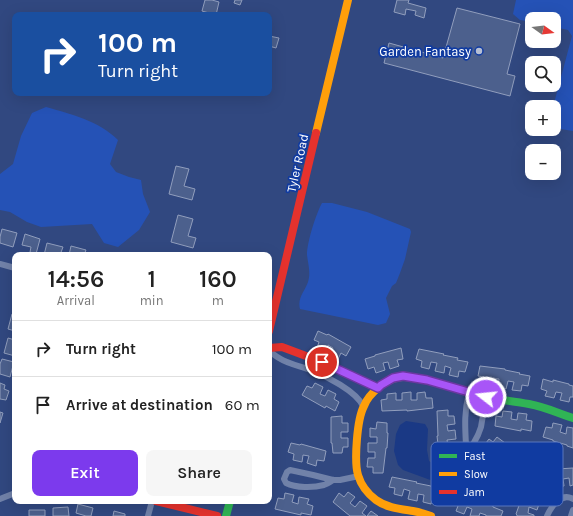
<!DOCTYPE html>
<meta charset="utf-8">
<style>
:root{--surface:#fff;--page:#f6f6f6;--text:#222;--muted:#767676;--line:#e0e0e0;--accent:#7c3aed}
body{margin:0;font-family:Karla,sans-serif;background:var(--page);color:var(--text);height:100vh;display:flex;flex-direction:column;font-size:15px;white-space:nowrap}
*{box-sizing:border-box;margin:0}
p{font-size:13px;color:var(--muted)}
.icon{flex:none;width:22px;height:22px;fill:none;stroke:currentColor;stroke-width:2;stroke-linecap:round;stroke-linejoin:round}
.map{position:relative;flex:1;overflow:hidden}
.side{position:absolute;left:12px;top:252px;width:260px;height:252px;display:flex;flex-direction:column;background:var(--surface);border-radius:8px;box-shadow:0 4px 16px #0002}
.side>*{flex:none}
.banner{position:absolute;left:12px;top:12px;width:260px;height:84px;border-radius:8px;box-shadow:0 4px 16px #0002;background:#1a4fa0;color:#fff;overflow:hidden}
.needle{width:26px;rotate:105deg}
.fabs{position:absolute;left:525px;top:12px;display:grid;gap:8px}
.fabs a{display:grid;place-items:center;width:36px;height:36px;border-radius:8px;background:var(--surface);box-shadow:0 4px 16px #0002;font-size:20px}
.pin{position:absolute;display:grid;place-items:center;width:34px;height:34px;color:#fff;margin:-17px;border:2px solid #fff;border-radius:50%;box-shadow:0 1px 4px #0007}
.me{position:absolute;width:44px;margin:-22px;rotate:286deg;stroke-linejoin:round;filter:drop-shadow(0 0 3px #0008)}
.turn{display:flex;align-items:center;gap:14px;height:84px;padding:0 20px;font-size:18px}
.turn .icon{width:52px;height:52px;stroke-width:2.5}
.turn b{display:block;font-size:28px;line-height:34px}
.eta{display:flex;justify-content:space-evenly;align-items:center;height:68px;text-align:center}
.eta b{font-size:24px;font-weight:600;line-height:28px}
.cta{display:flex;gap:8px;margin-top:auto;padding:8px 20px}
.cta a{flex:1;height:46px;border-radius:8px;background:var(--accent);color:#fff;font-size:16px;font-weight:600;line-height:46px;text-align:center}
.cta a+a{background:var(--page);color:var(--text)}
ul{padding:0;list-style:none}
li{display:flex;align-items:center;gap:12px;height:56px;padding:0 20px;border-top:1px solid var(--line)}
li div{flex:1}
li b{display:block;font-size:15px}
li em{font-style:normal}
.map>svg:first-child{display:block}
.green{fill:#2552b6}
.water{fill:#1a3985}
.building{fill:#4c608d;stroke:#919ebd}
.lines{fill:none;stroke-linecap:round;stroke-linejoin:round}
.street{stroke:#7182a9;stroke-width:6}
.fast{stroke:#30b455;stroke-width:8}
.slow{stroke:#ff9f0a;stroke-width:8}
.jam{stroke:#e5322d;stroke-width:8}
.route-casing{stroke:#6d37a1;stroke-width:10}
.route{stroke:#a855f7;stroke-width:7}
.poi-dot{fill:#b7bfd3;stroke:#103ba1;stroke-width:1.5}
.labels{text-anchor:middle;stroke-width:3.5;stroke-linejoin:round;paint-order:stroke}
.poi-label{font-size:13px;fill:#fff;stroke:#103ba1;text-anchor:end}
.street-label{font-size:13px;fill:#fff;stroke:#103ba1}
.key{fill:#103ba1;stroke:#5876bd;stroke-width:1}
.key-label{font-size:11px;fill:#fff}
</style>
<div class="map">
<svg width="573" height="516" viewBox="0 0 573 516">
<rect width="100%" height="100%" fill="#314880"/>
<!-- green -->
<path class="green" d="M516 0H573V131L554 128V107H553L572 36 568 30 554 27V19H532V22L520 20 513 14Z
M46 107C71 114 99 121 118 140L110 164 116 172 129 177 141 180 143 194 150 212 139 230 118 247 104 243 92 224 41 227 27 222 10 212 0 210V174L13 164 21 136 32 113Z
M322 203H332L367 212 410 229 411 232 405 259 400 273 396 283 392 286 386 298 390 314 386 323 378 325 300 309C297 298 305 291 308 282 311 272 308 264 307 255 307 242 316 214 322 203Z"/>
<!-- water -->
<path class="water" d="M406 421 425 424 428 429 427 450 429 461 438 467H446L463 463 484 479C490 479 496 478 501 473 509 464 510 445 525 443 534 442 545 447 553 449 556 454 557 457 554 462L530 469 510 500 500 502 463 489 456 490 450 485H444L403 470 398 465 394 451 396 434 400 425Z"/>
<!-- building -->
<path class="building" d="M205 0H212L219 2 216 15 202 11Z
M235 0H242L240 5 234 3Z
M397 0H409L408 3 426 8 424 18 415 15 416 11 406 9 405 15 394 12Z
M457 8 520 24 507 74 515 76 510 96 384 63 389 43 443 58Z
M269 36 279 38 276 48 269 46Z
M176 166 189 169 184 186 195 189 192 200 169 194Z
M178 215 193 219 188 236 196 238 193 248 171 242Z
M2 229 17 233 13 247 0 243V237Z
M25 234 40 239 36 254 30 252 31 247 22 245Z
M47 243 63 247 60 255H44Z
M71 246 86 250 84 255H69Z
M12 314 15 315V331L8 329Z
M318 331 327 335 328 334 351 347 346 356 341 353 338 359 330 355 333 348 328 345 325 352 317 348 319 342 314 340Z
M8 338 15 340V356L4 353Z
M401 348 403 359 397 360 399 366 390 369 388 362 383 363 385 370 376 373 374 367 368 369 365 359 375 356V355Z
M419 349 444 354 443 355 458 358 457 360 468 362 465 372 459 371 458 377 449 375 451 368 445 366 444 373 435 371 437 363 431 362 429 369 421 367 422 361 416 359Z
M2 359 14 362 10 377 0 374V364Z
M480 366 505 369V370L520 373 519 374 530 376 528 386 522 385 521 391 512 390 514 382 508 381 506 389 498 387 499 379 493 378 492 385 483 383 484 377 478 376Z
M543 379 553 382V380L569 384V385L573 386V397H570L569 402 560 400 562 393 556 392 554 398 545 396 547 391 541 389Z
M0 383 5 385 4 389 9 391 6 400 0 399Z
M315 383 323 387 320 394 325 396 328 390 336 394 334 399 339 402 335 411 326 406 325 408 302 395 307 386 312 388Z
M411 392V400H417V393L425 392 426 398H432L433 408 407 411V410L382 411 381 400 387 399V394L396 393V400H402V393Z
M448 410V416H454L455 424 447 425 448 431 455 430 456 439 447 440 448 446 455 445V454L450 455V461H440L437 436H438L437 411Z
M503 411 512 412 511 419 517 420 518 413 527 414 526 420 532 421 531 431 521 429V431L495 426 496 416 502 417Z
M0 412 3 413 0 423Z
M342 416V423H348V432H341V438H348V447H343L342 453H333L332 443H331V417Z
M377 422 387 423V433H388L387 448H386L383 473H373V467H367L368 458H375V452H368V443H377V437H370V428L376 429Z
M553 423 562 425 560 432 566 434 567 427 573 428V448L567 446V445L553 441V440L543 437 546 427 552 428Z
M497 437 505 443 499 451 501 452 485 473 476 467 480 462 475 459 480 451 486 456 489 451 483 447 489 439 493 442Z
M291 443 300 445 301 444 326 451 324 461 317 460 316 466 307 463 309 456 303 455 302 462 293 460 294 454 288 452Z
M573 468V485L570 486 569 478 563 479 564 486 555 487 554 481 548 482 547 472 557 471V469Z
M530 476 540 479 538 485 544 487 542 495 535 493 533 499 540 501 537 510 529 507 528 513 534 515V516H517V515L516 514 521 500H522Z
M392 477 417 482 416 483 431 486V487L441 490 438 500 432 499 431 504 423 502 424 495 418 494 417 501 408 499 410 491 404 489 402 496 394 494 395 488 389 487Z
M348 492 355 497 350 503 355 507 360 501 367 506 362 513 366 516H350L333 502 339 493 344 497Z
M285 493 294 495 292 502 298 504 299 497 309 499 307 504 313 506 311 515 301 513V515L275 509 278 498 284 499Z
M455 494 480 501 479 502 493 506V507L503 511 501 516H486V515L480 513 479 516H470L472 509 467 507 464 514 456 511 458 506 452 504Z
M78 504 93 508 91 516H86L76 513Z
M68 507 69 516H53V508Z
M29 510H45V516H29Z
M114 511 125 514V516H113Z
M371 511 378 516H367Z"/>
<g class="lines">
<!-- street -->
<path class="street" d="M0 264 15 268
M269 351C272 353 275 356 279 358 288 364 300 366 311 370 326 376 356 391 363 406
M469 393C464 412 465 426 466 445L468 448H471L478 435 481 427 486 397
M333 480C330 482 327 484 324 485 313 488 296 488 286 483L284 479 287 472 290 470 313 475 333 480H340L359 476
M0 499 15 493
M148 516 152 501
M547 516C551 507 561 492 573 499
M571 516 573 510"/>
<!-- fast -->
<path class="fast" d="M379 387C387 381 394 377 404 377 432 377 457 391 484 397 499 400 514 401 529 404 545 407 558 413 573 418
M226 516 230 501"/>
<!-- slow -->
<path class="slow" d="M316 133 348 0
M379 387C373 392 367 398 364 406 357 419 354 461 358 475 361 485 368 494 376 500 387 508 400 509 413 511 419 512 425 514 431 516"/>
<!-- jam -->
<path class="jam" d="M269 331 316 133
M269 348 282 347 322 362 378 388
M156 501 217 516"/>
</g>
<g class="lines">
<defs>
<path id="route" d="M322 362 378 388 381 385 393 378 403 376 427 380 486 397"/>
</defs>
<!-- route casing -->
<use href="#route" class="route-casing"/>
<!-- route -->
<use href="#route" class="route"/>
</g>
<!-- markers -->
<circle class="poi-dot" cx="479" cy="51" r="4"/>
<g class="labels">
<!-- poi labels -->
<g class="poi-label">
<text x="471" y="56">Garden Fantasy</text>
</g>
<!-- street labels -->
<g class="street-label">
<text transform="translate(297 163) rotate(-77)" y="5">Tyler Road</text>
</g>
</g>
<!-- legend -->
<rect x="431" y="442" width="132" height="64" rx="6" class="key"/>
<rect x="439" y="454" width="18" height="4" fill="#30b455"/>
<rect x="439" y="472" width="18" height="4" fill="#ff9f0a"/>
<rect x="439" y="490" width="18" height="4" fill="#e5322d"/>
<g class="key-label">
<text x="464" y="460">Fast</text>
<text x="464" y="478">Slow</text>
<text x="464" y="496">Jam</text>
</g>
</svg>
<div class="fabs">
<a><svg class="needle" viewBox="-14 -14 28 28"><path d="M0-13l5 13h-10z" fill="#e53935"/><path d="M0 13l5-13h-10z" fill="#767676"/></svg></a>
<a><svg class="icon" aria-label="search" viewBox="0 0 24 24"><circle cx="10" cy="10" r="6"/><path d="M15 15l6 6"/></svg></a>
<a>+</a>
<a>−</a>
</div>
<div class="pin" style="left:322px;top:362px;background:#d93025"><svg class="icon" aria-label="arrive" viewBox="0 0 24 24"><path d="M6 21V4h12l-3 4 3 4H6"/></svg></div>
<svg class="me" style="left:486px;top:397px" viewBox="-20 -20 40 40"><circle r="17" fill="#a855f7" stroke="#fff" stroke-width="3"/><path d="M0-11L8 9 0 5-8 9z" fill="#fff"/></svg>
<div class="banner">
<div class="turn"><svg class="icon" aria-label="right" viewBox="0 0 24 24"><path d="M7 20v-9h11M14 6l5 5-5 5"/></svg><div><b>100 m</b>Turn right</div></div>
</div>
<section class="side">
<div class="eta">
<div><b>14:56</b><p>Arrival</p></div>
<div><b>1</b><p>min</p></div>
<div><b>160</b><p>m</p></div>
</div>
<ul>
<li><svg class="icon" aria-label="right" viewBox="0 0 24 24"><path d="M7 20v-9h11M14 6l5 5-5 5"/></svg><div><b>Turn right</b></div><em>100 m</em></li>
<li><svg class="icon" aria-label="arrive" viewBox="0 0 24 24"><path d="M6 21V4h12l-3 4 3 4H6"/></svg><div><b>Arrive at destination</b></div><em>60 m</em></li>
</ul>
<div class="cta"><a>Exit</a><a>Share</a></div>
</section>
</div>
